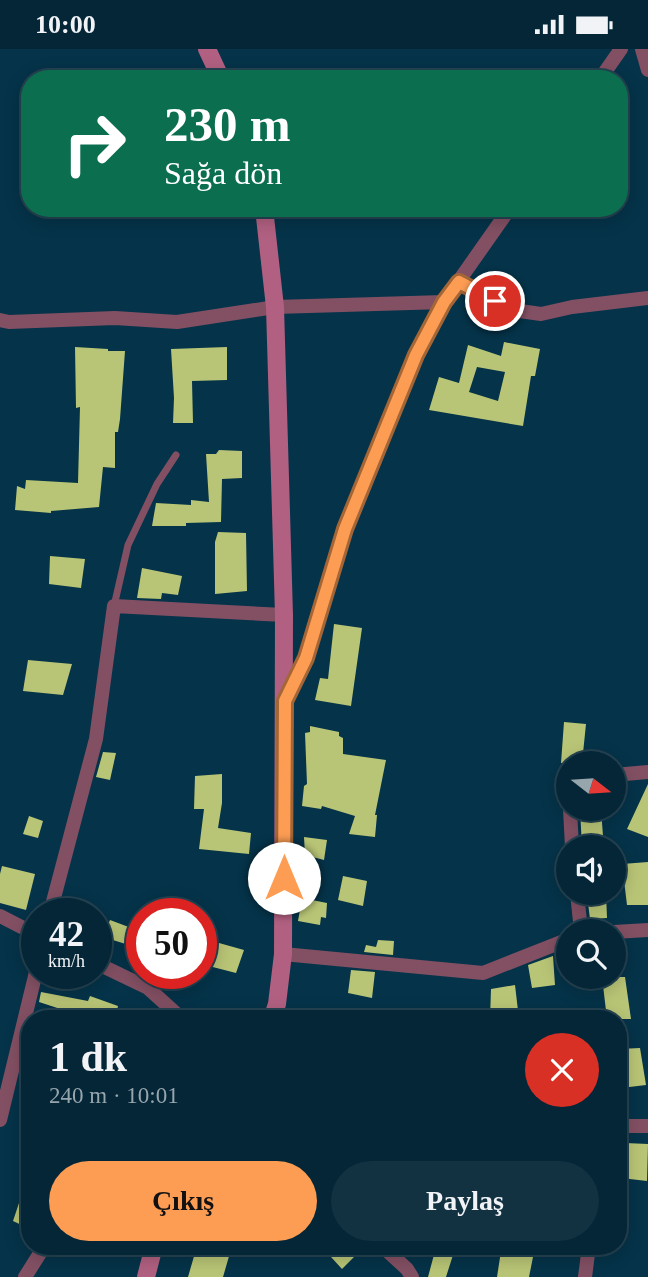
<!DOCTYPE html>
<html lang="tr">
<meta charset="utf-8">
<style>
:root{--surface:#042637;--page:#123242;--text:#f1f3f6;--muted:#97a5ad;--line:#254352;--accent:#fd9d54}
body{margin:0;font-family:Georgia,serif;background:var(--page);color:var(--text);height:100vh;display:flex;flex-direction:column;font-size:26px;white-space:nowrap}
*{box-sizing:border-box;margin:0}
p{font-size:23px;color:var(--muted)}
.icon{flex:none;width:38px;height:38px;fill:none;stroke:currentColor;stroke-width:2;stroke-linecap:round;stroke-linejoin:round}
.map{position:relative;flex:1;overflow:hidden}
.details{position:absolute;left:21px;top:961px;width:606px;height:245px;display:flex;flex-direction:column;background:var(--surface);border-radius:28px;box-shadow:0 4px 18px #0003,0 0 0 2px var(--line)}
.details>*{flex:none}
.hud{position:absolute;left:21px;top:21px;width:607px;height:147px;border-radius:28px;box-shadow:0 4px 18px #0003,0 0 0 2px var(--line);background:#0b6e4f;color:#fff;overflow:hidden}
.needle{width:46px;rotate:107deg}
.fabs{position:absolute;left:556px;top:702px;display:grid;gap:14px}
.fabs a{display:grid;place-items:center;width:70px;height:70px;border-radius:50%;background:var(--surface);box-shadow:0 4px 18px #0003,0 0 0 2px var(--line);font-size:35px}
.speed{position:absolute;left:21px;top:849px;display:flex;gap:14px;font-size:35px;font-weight:700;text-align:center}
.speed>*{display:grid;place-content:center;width:91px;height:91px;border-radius:50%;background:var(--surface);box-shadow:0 4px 18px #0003,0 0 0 2px var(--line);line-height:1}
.speed small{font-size:18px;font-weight:400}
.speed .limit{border:10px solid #d22;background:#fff;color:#111}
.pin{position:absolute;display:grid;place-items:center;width:60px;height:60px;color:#fff;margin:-30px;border:4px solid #fff;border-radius:50%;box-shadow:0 2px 7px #0007}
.me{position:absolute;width:77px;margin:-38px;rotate:0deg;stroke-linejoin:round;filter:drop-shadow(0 0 5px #0008)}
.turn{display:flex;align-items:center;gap:24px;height:147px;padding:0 28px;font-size:32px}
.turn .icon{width:91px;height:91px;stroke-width:2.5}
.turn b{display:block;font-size:49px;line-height:60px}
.round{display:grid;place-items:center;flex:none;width:74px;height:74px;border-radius:37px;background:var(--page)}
.headline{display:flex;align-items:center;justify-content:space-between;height:119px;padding:0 28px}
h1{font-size:42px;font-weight:600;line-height:52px}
.button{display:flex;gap:14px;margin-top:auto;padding:14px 28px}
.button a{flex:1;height:80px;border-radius:42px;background:var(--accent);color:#111;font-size:28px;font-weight:600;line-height:80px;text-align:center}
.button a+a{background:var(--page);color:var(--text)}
.status{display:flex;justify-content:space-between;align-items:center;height:49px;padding:0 35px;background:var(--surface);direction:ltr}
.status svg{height:19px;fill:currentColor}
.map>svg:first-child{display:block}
.building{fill:#b9c576;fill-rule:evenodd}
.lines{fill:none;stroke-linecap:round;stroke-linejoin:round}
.lane{stroke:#835063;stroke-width:7}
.street{stroke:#835063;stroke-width:14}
.secondary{stroke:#b16081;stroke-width:18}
.route-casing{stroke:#a46637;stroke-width:18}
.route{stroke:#fd9d54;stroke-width:12}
</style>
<div class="status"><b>10:00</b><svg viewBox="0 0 49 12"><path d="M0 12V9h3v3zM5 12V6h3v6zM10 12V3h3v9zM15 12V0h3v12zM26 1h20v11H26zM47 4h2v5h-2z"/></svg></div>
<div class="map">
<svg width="648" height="1228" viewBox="0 0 648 1228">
<rect width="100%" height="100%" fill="#053349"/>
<!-- building -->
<path class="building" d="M504 293 540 300 535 327H531L523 377 429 361 439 328 459 334 468 296 501 307ZM477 318 505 323 498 352 469 343Z
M75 298 108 300V302H125L120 370 118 383H115V419L103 418 99 458 51 462V464L15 461 17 437 25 440 26 431 78 434 80 358 76 359Z
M227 298V331L192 332 193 374H173L174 349 171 300Z
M219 401 242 402V429L222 430 221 473 186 474V477H152L156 454 191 456V451L209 453 206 405H216Z
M218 483 246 484 247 542 215 545V493Z
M50 507 85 510 81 539 49 535Z
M142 519 182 527 178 546 162 544 161 550 137 549Z
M334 575 362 579 351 657 315 651 320 629 328 630Z
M28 611 72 615 63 646 23 642Z
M564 673 586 675 582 714H561Z
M310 677 339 683V687L343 689V705L386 711 375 766H377L375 788 349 785 355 767 322 757 321 760 302 757 304 737 307 735 305 684 310 683Z
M103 703 116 704 110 731 96 728Z
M222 725V754L218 779 251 784 249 805 199 800 204 760H194L195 727Z
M648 735V788L627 780Z
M580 760H601L603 787 594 788V793L585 798H582Z
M29 767 43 772 38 789 23 785Z
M304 788 327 791 324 811 305 806Z
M648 813V856H627L622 815Z
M2 817 35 825 26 861 0 854V825Z
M343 827 367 832 363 857 338 851Z
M606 844 607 869 590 870 587 846Z
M302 849 327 854 326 869 321 868 320 876 298 872Z
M110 871 142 883V900L103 888Z
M378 891 394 892 393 906 364 903 366 896 376 898Z
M219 894 244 901 236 924 201 915V896L216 899Z
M553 907 555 936 532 939 528 916Z
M351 921 375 923 372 949 348 944Z
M602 928H625L631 970H607Z
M515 936 519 970H490L491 940Z
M41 943 88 952 90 947 118 957 115 970H91L39 953Z
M640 999 646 1036 621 1039 619 1028 623 1024 619 1000Z
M625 1094 648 1095 647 1132 621 1129Z
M27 1130H30V1180L13 1172Z
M197 1197H232L223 1228H188Z
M321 1197H365L342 1220Z
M510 1197 533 1208 529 1228H497L501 1202 508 1204Z
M435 1202 453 1206 446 1228H428Z"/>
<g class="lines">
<!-- lane -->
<path class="lane" d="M114 557 128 496 157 435 176 406"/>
<!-- street -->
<path class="street" d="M642 0 648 21
M600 30 621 0
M459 233 513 261 541 265 572 258 648 249
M0 271 9 273 115 269 177 273 275 258 444 253
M285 651 306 609 345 480 417 306 444 253 510 159
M614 726 648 723
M569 741 572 798
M577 844 581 882
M50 864 96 690 114 557 284 566
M0 867 37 886
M614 883 648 881
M283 905 483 924 569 890
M96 914 148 939 182 970
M0 1071 37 919
M618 1077H648
M382 1197 407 1220 412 1228
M25 1228 42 1201
M585 1228 589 1197"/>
<!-- secondary -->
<path class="secondary" d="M207 0 221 30
M264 159 275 258 284 566 283 905 277 955 272 970
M146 1228 154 1197"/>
</g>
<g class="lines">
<defs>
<path id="route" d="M284 829 285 652 306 609 345 480 416 306 444 253 459 233 495 252"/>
</defs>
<!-- route casing -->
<use href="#route" class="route-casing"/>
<!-- route -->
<use href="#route" class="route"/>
</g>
</svg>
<div class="fabs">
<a><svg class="needle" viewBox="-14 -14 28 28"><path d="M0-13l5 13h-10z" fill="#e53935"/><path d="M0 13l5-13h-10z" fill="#97a5ad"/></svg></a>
<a><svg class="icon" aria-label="sound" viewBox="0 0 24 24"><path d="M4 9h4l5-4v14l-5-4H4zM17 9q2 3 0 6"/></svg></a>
<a><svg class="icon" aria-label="search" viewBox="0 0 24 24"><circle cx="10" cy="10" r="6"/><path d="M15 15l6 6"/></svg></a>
</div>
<div class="speed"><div>42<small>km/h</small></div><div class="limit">50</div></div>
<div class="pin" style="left:495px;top:252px;background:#d93025"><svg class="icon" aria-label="arrive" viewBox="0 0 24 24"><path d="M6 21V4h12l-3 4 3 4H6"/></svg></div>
<svg class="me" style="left:284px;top:829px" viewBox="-20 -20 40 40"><circle r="19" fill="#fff"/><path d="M0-13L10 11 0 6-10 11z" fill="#fd9d54"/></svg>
<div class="hud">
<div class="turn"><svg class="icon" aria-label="right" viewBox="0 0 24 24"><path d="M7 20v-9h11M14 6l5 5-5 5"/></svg><div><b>230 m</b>Sağa dön</div></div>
</div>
<section class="details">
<div class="headline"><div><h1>1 dk</h1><p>240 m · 10:01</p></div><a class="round" style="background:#d93025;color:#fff"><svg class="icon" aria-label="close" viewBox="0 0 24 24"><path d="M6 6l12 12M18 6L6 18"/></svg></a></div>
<div class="button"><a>Çıkış</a><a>Paylaş</a></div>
</section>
</div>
